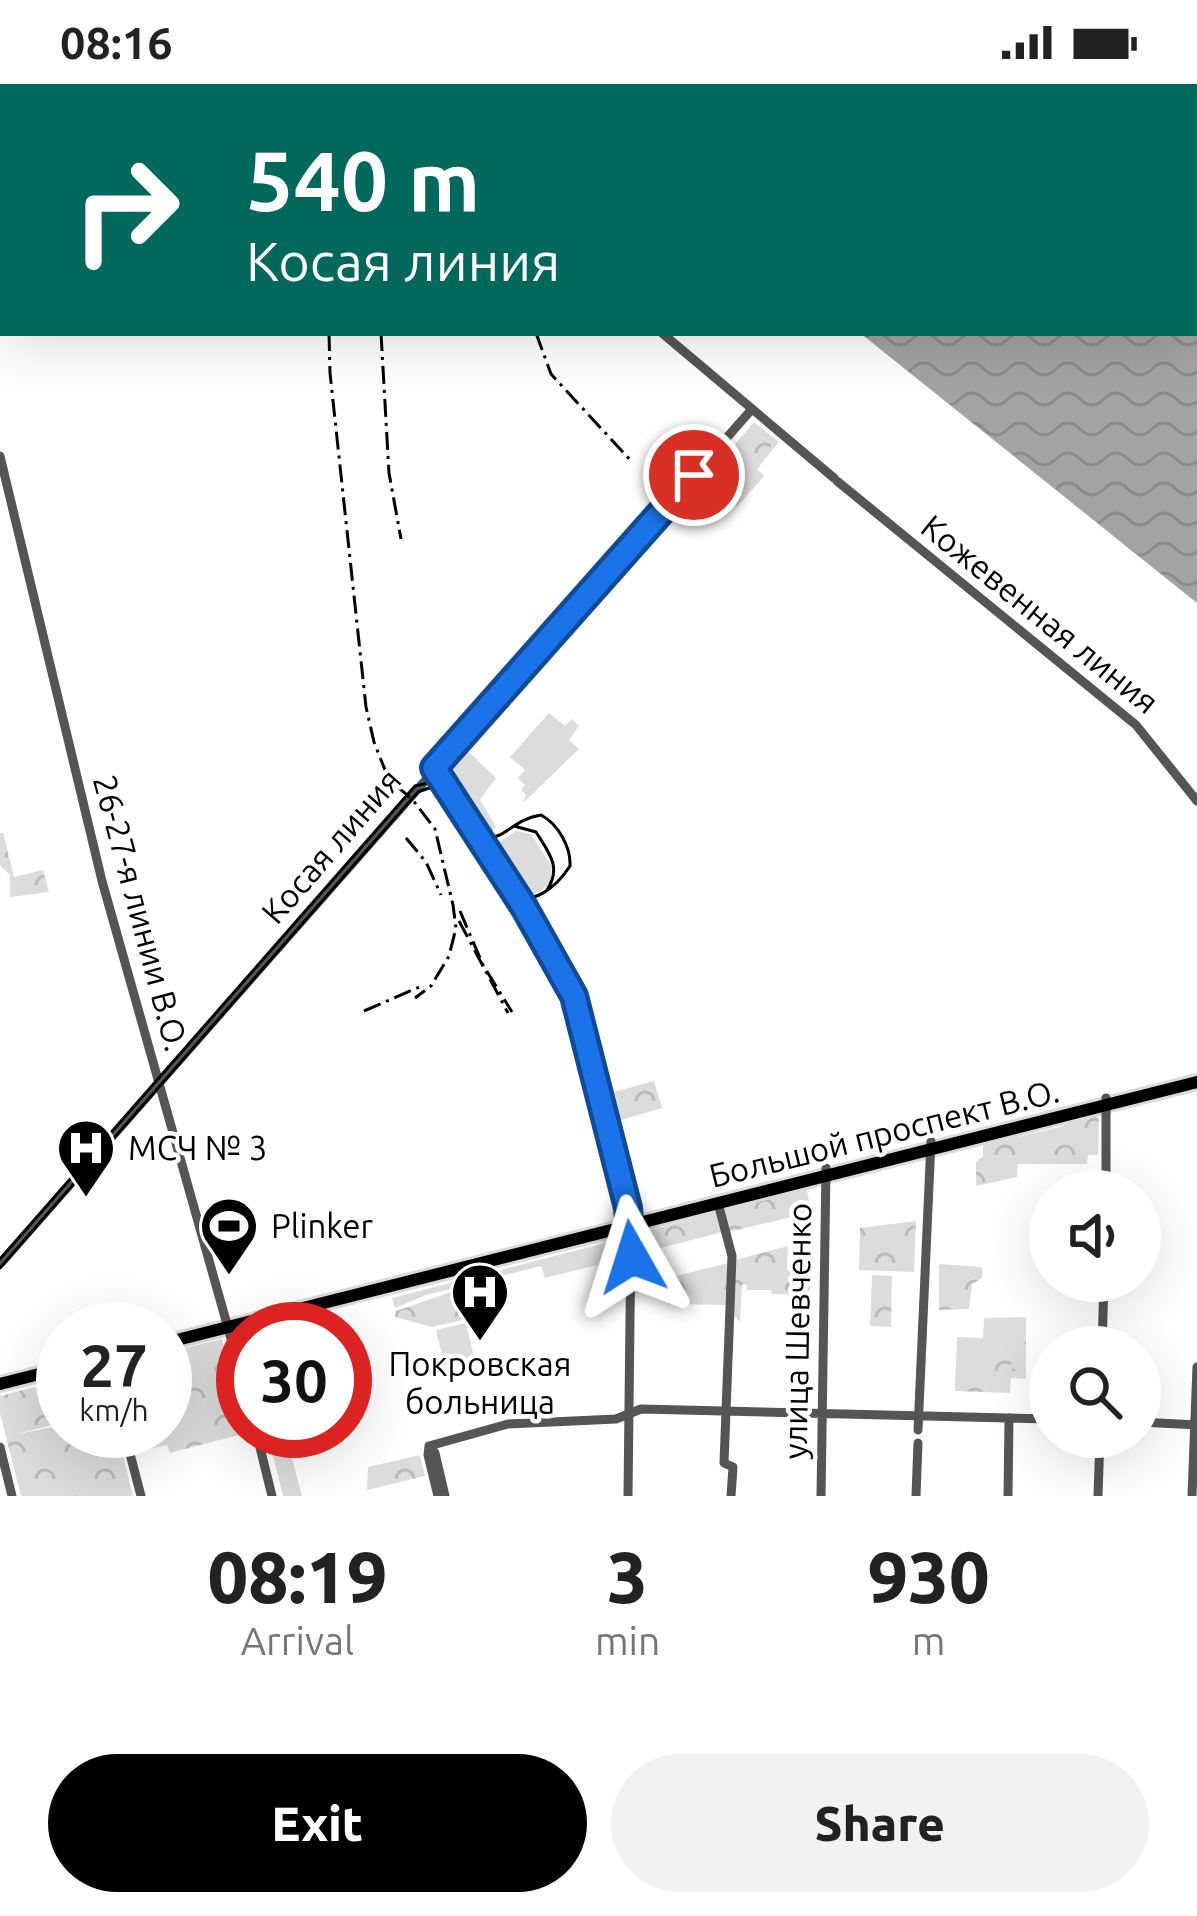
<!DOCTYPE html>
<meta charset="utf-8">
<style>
:root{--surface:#fff;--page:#f2f2f2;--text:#222;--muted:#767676;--accent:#000}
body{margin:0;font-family:Ubuntu,sans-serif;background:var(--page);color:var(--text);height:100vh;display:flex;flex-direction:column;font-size:45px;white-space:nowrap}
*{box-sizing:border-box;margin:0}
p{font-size:39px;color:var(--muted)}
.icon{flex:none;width:66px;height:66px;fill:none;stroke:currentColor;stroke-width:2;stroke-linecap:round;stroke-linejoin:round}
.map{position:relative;height:1412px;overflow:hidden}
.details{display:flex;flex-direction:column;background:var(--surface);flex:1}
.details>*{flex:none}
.banner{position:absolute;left:0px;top:0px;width:1197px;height:252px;box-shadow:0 12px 48px #0002;background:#00695c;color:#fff;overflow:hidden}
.tools{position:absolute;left:1029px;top:1086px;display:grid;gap:24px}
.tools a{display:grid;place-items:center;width:132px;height:132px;border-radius:50%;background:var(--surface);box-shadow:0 12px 48px #0002;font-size:60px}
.speed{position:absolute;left:36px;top:1218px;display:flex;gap:24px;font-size:60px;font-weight:700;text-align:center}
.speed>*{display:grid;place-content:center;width:156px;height:156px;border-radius:50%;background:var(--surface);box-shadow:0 12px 48px #0002;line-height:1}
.speed small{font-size:30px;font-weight:400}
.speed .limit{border:18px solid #d22;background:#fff;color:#111}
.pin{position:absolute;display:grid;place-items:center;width:102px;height:102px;color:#fff;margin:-51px;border:6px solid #fff;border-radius:50%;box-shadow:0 3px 12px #0007}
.me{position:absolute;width:132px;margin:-66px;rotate:354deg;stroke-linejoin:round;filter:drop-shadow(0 0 9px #0008)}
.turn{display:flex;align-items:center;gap:42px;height:252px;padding:0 48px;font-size:54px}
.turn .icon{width:156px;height:156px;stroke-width:2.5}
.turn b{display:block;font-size:84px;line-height:102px}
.eta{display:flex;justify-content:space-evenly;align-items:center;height:204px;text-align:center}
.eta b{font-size:72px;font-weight:800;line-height:84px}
.cta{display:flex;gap:24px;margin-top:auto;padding:24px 48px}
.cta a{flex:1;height:138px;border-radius:72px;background:var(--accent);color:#fff;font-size:48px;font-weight:800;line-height:138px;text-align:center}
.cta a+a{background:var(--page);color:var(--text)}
.status{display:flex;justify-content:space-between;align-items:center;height:84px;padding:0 60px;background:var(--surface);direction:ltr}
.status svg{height:33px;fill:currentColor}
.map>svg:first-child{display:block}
.green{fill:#dcdcdc}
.forest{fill:url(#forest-crowns)}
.water{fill:url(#water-waves)}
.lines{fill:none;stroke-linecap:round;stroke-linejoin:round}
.major-casing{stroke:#dbdbdb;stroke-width:18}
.minor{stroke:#555;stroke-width:9}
.major{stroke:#000;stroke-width:12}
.tram{stroke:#000;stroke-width:3}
.rail{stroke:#000;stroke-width:3;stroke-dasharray:18 6 3 6;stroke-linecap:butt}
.route-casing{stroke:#114b97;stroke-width:30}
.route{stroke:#1a73e8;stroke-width:21}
.labels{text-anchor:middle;stroke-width:9;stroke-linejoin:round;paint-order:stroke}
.street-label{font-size:33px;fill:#000;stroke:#fff}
.poi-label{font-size:33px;fill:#000;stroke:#fff;text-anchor:start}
</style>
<div class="status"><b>08:16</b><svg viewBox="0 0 49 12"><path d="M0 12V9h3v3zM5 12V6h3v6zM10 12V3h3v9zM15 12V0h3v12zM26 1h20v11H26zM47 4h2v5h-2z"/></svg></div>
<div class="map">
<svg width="1197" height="1412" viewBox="0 0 1197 1412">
<defs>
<pattern id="forest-crowns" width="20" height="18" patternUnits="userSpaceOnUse" patternTransform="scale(3)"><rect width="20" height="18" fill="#dcdcdc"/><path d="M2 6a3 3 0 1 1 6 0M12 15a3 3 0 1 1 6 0" fill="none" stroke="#bbb"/></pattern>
<pattern id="water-waves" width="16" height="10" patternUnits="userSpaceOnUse" patternTransform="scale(3)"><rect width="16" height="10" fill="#a3a3a3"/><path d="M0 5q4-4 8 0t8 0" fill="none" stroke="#8b8b8b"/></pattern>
</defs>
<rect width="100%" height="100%" fill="#fff"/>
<!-- green -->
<path class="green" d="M754 338 779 358 757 385 764 392 737 423 705 396Z
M549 629 565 642 572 635 579 642 569 656 579 665 523 719 526 711 521 706 525 701 518 694 525 686 510 673Z
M467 666 496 694 480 716 496 743 489 749 451 687Z
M516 747 531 750 552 783 550 800 530 814 496 760Z
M609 1158V1176L601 1180 545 1194 541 1182 426 1211 395 1224 392 1214Z
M1026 1229V1295L1011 1294 1010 1309 955 1307 957 1253 983 1254 984 1234 1026 1233Z
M466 1239 474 1273 444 1280 436 1246Z
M282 1352 287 1356 302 1412H283L269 1355Z"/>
<!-- forest -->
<path class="forest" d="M754 340 770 353 771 366 756 383 740 374 719 385V380Z
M0 749H3L14 793 43 786 49 808 10 813V791L0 781Z
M654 997 662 1024 621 1036 614 1008Z
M1093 1030 1099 1035 1098 1071H1088L1087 1080H1018L1017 1093 976 1102V1078L983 1072V1061L1064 1042V1037Z
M806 1104 812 1128 729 1148 723 1126Z
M717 1128 722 1148 653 1166V1161L647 1163 648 1147Z
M916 1137 914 1188 859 1186 860 1144Z
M788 1162 787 1186H811L810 1207 805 1211 772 1210 771 1206H747V1201L742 1200 740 1238 733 1231 735 1176Z
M728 1179 726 1221 668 1220 669 1194Z
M939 1180 982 1183V1194L972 1200 969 1225 939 1226Z
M872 1191 892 1192 891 1243 870 1242Z
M460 1205 467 1235 432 1243 395 1233 396 1227Z
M1016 1236 1026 1237 1021 1256 1026 1257 1025 1284 1015 1279V1266L1013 1280 1002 1283 1024 1286V1292H1010L1009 1302C994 1306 991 1307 974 1299L989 1308 957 1307 961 1302 955 1304 956 1281 961 1288 958 1280 975 1283 971 1275 979 1267 976 1259 964 1256 983 1258 978 1260 980 1266H985L991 1273 992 1282 996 1283 998 1252 1012 1255 1003 1246 1006 1243 1012 1246 1011 1239Z
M222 1255 246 1349 170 1369 167 1361 136 1368 131 1347H165V1269Z
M63 1296V1338L17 1350 63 1341V1347H117L133 1412H21L0 1329V1312Z
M420 1371 425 1392 367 1406 368 1383Z"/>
<!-- water -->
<path class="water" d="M726 0H1197V519L860 249H1194V3Z"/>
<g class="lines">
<defs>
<path id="major" d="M165 1259 1197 998
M0 1300 63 1284"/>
</defs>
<!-- major casing -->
<use href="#major" class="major-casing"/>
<!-- minor -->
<path class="minor" d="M662 249 834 394
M0 372 102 797 243 1297
M837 397 1136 641 1197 717
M434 684 527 832
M435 685 438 701 507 812 529 837 565 894 580 930 631 1147 628 1412
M1106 1014V1107
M718 1119 732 1172 724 1379 733 1383 731 1412
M0 1180 752 325
M1102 1263 1104 1197
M1140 1338 1197 1341
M918 1346 931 1057
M124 1347 141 1412
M256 1347 272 1412
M429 1362 508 1340 616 1335 641 1325 1050 1335
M429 1362 435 1369 445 1412
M429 1362 428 1371 438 1412
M0 1363 12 1412
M821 1412 826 1084
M916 1412 918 1359
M1008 1412 1009 1334
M1098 1412 1100 1353
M1192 1412 1197 1283"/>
<!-- major -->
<use href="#major" class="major"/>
<!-- tram -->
<path class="tram" d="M514 742 536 748C549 769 562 783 547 806
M0 1175 415 702 432 698 444 701C462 719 473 769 505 748 517 740 526 733 541 731 558 740 571 763 570 782 557 802 532 825 509 808L446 709 429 704 418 708 0 1184"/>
<!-- rail -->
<path class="rail" d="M315 0V3
M329 249 330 289 366 623 374 658 389 696 412 715 435 745 453 821 456 844 449 872 431 902 415 914
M381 249 389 389 401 455
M536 249 551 290 633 379
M406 754 426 778 441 811
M460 827 483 881 512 928
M459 837 508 929
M364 927 424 901"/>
</g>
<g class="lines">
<defs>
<path id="route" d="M632 1173 628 1124 574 912 524 823 434 684 694 391"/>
</defs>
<!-- route casing -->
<use href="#route" class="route-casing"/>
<!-- route -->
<use href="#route" class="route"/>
</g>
<!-- icons -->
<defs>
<symbol id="hospital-pin" viewBox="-11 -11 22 30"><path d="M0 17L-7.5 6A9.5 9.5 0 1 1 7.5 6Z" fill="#000" stroke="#fff"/><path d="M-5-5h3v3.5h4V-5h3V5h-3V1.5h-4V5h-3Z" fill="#fff"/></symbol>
<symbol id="stadium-pin" viewBox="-11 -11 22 30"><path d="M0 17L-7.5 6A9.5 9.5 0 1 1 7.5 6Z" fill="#000" stroke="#fff"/><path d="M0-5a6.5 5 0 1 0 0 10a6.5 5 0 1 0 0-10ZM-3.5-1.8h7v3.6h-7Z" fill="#fff"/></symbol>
</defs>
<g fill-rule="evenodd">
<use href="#hospital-pin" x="53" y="1031" width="66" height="90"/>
<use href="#stadium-pin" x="196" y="1109" width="66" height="90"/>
<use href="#hospital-pin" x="447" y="1175" width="66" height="90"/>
</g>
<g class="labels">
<!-- street labels -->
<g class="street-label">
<text transform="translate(1040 530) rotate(39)" y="12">Кожевенная линия</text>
<text transform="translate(331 762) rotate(-49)" y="12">Косая линия</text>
<text transform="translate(141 829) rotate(75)" y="12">26-27-я линии В.О.</text>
<text transform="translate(884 1049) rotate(-14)" y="12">Большой проспект В.О.</text>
<text transform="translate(797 1247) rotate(-89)" y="12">улица Шевченко</text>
</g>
<!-- poi labels -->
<g class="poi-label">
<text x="128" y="1076">МСЧ № 3</text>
<text x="271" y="1154">Plinker</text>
<text x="480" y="1292" text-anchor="middle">Покровская<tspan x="480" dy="38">больница</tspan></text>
</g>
</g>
</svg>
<div class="tools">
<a><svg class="icon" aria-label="sound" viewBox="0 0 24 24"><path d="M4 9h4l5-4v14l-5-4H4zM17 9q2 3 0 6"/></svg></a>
<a><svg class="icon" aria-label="search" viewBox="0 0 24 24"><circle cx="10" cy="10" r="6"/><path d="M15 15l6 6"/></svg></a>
</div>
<div class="speed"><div>27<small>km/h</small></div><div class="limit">30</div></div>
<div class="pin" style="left:694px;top:391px;background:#d93025"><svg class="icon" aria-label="arrive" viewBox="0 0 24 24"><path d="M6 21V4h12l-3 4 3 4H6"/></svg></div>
<svg class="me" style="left:632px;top:1173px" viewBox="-20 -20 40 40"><path d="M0-17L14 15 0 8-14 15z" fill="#1a73e8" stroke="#fff" stroke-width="4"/></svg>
<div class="banner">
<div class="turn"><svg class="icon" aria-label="right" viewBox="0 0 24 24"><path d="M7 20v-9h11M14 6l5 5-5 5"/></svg><div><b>540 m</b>Косая линия</div></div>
</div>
</div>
<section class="details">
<div class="eta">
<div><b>08:19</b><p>Arrival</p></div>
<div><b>3</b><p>min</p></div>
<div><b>930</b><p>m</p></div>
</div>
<div class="cta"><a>Exit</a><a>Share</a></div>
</section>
